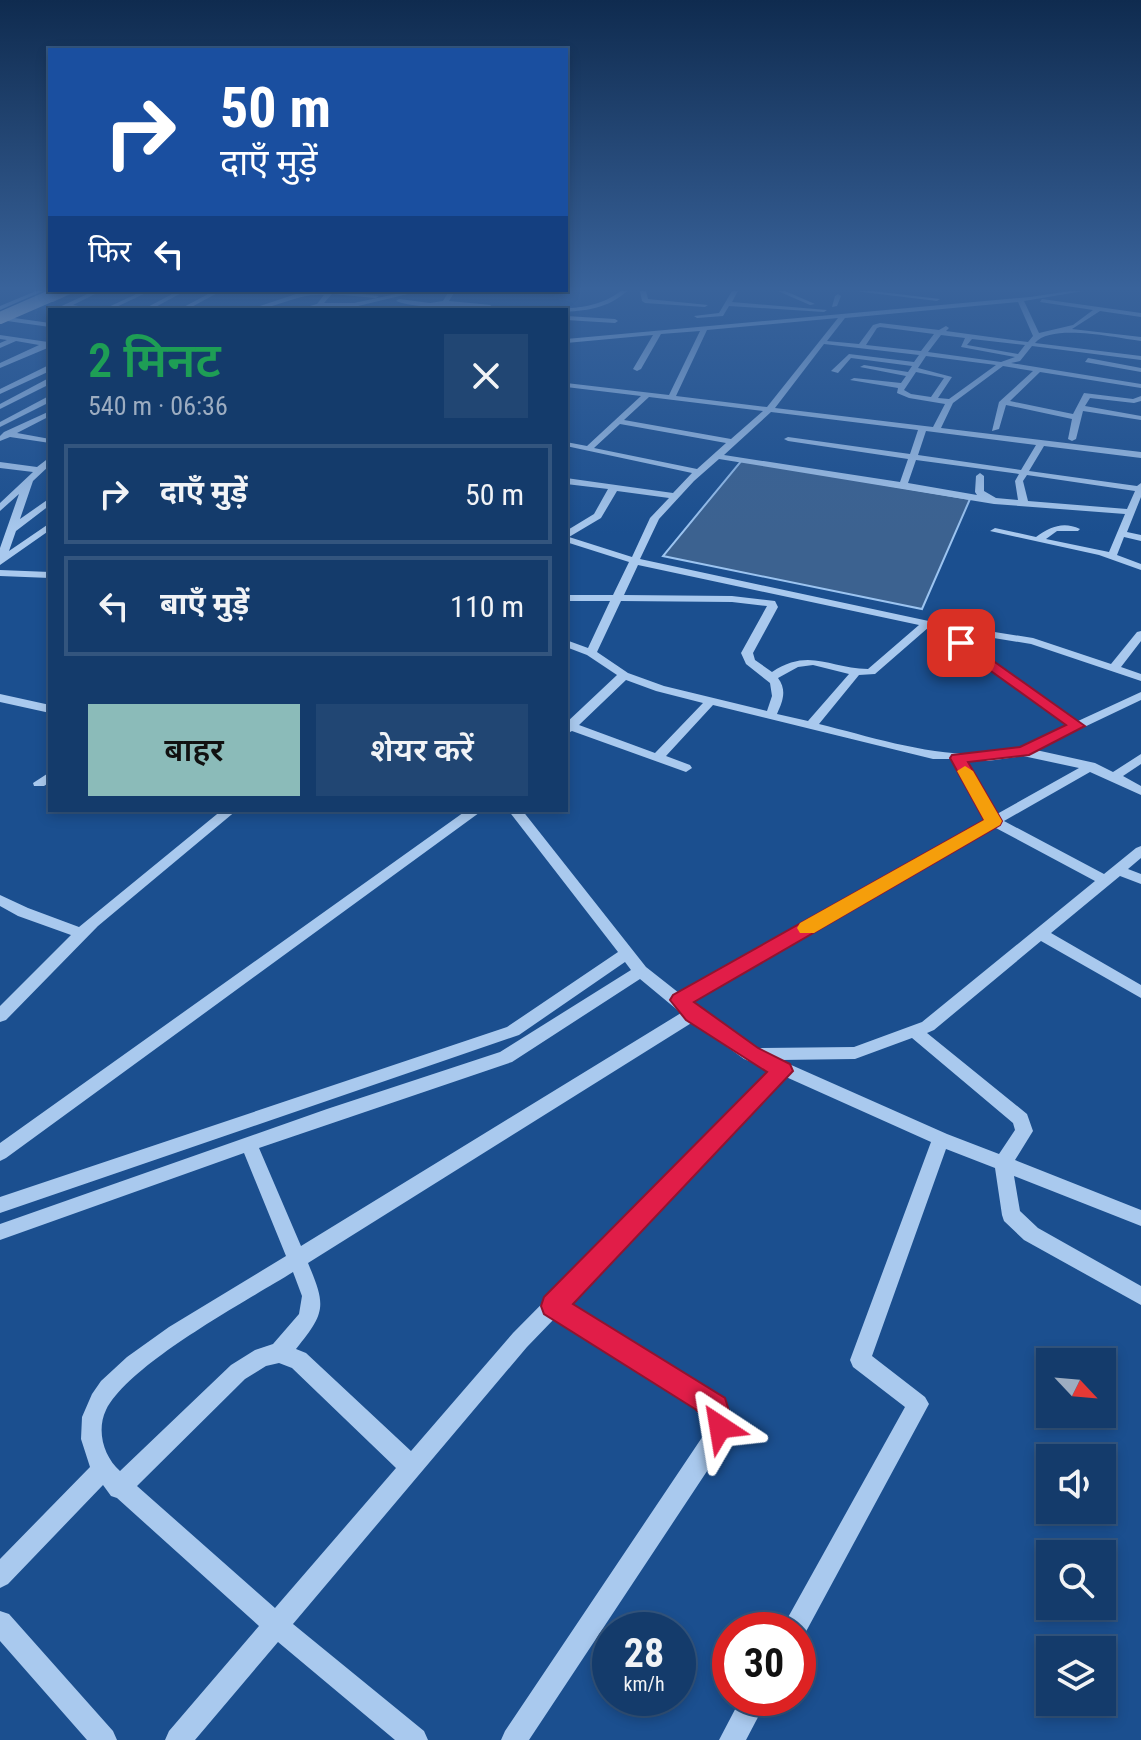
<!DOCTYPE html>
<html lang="hi">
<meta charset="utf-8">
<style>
:root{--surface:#143b6b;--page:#214673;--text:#f1f3f6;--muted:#9dadc1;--line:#33557e;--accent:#8bbbb9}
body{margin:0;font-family:"Roboto Condensed","Noto Sans Devanagari",sans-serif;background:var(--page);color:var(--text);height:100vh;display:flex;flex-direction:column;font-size:30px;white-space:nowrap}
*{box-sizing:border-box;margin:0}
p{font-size:26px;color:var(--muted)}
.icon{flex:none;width:44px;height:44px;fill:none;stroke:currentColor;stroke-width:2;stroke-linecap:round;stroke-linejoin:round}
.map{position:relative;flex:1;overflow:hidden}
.panel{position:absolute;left:48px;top:308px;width:520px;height:504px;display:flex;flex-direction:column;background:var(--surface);border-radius:0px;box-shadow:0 4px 12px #0003,0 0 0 2px var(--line)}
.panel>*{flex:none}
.banner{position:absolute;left:48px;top:48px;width:520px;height:244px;border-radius:0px;box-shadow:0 4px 12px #0003,0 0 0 2px var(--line);background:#1a4fa0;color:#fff;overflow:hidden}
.needle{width:52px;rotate:116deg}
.buttons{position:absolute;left:1036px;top:1348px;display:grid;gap:16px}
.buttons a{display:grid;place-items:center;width:80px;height:80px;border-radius:0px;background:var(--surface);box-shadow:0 4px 12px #0003,0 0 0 2px var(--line);font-size:40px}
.speed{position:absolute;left:592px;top:1612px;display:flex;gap:16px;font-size:40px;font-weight:700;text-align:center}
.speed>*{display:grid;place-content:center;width:104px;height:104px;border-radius:50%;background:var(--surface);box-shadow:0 4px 12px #0003,0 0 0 2px var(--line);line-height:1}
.speed small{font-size:20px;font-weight:400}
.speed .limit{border:12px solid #d22;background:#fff;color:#111}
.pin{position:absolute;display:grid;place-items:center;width:68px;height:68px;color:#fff;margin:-34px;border-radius:16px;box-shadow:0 4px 12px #0006}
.me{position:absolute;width:88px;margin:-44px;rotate:327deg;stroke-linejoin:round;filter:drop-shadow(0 0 6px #0008)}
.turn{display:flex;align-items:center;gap:28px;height:168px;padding:0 40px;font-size:36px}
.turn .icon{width:104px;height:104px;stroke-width:2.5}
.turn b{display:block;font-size:56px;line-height:68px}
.then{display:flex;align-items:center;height:76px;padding:0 40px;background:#0003;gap:16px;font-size:30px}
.round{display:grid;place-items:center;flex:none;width:84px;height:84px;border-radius:0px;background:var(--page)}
.summary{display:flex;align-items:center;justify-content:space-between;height:136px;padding:0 40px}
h1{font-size:48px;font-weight:600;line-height:60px;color:#1e9e55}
.action{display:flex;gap:16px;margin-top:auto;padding:16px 40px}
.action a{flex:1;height:92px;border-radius:0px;background:var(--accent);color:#111;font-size:32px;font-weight:600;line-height:92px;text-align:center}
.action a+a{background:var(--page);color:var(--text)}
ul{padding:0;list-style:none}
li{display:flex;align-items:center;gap:24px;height:100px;margin:0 16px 12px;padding:0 24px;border:4px solid var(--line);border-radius:0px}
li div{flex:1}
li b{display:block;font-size:30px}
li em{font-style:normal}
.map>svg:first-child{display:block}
.water{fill:#3c6290;stroke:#9cc4f0;stroke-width:2}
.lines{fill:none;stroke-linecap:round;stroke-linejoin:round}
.minor{fill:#a9c9ee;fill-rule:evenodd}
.highway-bridge{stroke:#fff;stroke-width:12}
.route{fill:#e11d48;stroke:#92132f;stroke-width:2}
.slow{fill:#f59e0b}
</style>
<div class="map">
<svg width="1141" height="1740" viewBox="0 0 1141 1740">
<rect width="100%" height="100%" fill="#1b4f8f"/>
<!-- water -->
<path class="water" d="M742 460 970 499 922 609 663 556Z"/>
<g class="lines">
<!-- minor -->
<path class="minor" d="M36 291H43L0 310V306Z
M70 291H77L53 302 48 301Z
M94 291H101L73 305 100 310 66 308 53 310Z
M143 291H150L110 310H102Z
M178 291H185L150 310H142Z
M214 291H221L186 310H178Z
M305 291H337L379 296 376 298 332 294 324 303H354L410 291H420L354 307 296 310 317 304 324 295C296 293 275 310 248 310Z
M449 291H455L449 301 491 305 488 310H482L484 307C456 305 421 310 396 301L399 299 430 303 443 301Z
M621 291H627C596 320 549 310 510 310L507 308 510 306C546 308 590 315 621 291Z
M640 291H646L648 299 708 305 705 307 645 303 642 301Z
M732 291H738L732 302 827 310 824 312 729 306 723 316 697 318 694 316 719 313Z
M778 291H785L815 304 810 305Z
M855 291H872L940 299 937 301Z
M1071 291H1083L1024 301 1039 333 1073 325 1093 310 1040 302 1042 299 1141 313V317L1100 311 1072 329 1141 337V341C1116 338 1052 323 1035 343L1141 356V360L1032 346 1020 361 1011 363 1141 384V388L1040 372 1010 401 1073 414 1084 393 1133 399 1141 396V401L1134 403 1090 398 1085 406 1141 416V420L1083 411 1076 439 1072 441 1068 439 1072 419 1006 405 999 429 992 431 999 402 1033 371 1003 366 953 403 941 428 1141 452V458L1044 446 1029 471 1137 486 1141 483V497L1127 532 1141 535V541L1124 537 1117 555 1141 564V570L1099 555 990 531 995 528 1036 537C1050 527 1063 521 1080 529L1078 531H1057L1046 539 1109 552 1125 514 994 504 719 459 694 481 659 519 640 559 938 623 1033 638 1111 664 1137 632 1141 631V641L1121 667 1141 674V681L1031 644 951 631 1078 721 1141 692V700L1036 750 1095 763 1113 772 1141 754V764L1123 776 1141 786V795L1090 772 1004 821 1104 874 1136 848 1141 846V858L1128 869 1141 874V884L1120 876 1051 933 1141 985V998L1041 941 934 1030 927 1033 1027 1114 1033 1131 1015 1160 1141 1210V1226L1014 1176 1020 1211 1038 1228 1141 1286V1305L1024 1240 1004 1221 1002 1215 995 1168 946 1149 872 1356 925 1397 929 1404 802 1639 798 1640V1630H781L905 1407 853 1367 850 1360 931 1142 786 1077 568 1304 712 1392C734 1409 732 1423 723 1447L529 1740H501L505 1731 709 1427 707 1414 698 1406 555 1318 527 1347 293 1624 424 1731 428 1740H395L278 1642 195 1740H165L169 1731 259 1626 117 1498 111 1496 103 1485 8 1584 0 1588V1559L90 1467 81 1439 82 1417 92 1394 101 1381 127 1357 169 1327 286 1256 244 1153 0 1240V1224L327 1109 500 1052 631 970 625 962 519 1035 0 1213V1197L507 1027 618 952 508 810H522L646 967 679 993 987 820 953 759H933L713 705 666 756 690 765 692 768 686 772 572 731 566 734V723L617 675 587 655 566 647V640L588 648 610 601H566V595H613L629 562 566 542V531L594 514 608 489 566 484V478L673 493 692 473 566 446V442L587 446 641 396 566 387V383L669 395 700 331 661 334 641 369 637 371 633 369 653 335 566 343V339L1030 297ZM1018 302 1033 336 1028 342 946 331 949 328 946 326 939 330 880 323 873 325 859 344 827 341 845 318ZM838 318 767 407 676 396 707 330ZM880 327 934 334 921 351 866 345 877 328ZM941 335 965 338 961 347 1015 357 1001 362 928 352ZM972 339 1025 345 1018 354 967 345ZM824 344 919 355 914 362 849 354 831 371 838 373 851 358 912 366 908 372 864 365 860 367 906 376 901 383 854 378 850 380 898 388 897 393 909 398 945 404 933 427 775 408ZM926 356 996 365 949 399 938 398 952 377 918 368ZM916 372 944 378 931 397 911 394 904 390ZM649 397 763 411 731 439 624 420ZM771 412 918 430 910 454 788 437 784 439 788 441 908 459 900 482 724 455ZM620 424 726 443 697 469 594 448ZM926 431 1036 445 1021 470 918 455ZM916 460 1019 474 1015 481 1018 500 996 498 984 491V476L980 473 976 476 975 492 977 495 908 483ZM1027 475 1135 491 1127 509 1028 501 1023 481ZM617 491 669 498 650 518 632 557 569 537 601 518ZM638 565 919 625 868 669C830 669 810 647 772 672L755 660 753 653 778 607 775 601 732 596 624 595ZM621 601 732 602 767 606 741 653 746 664 770 683 772 696 767 711 664 686 628 673 597 652ZM929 627 936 629 1069 726C1053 733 1035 745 1018 749 955 765 880 739 819 724L859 675 875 674ZM813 665 849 674 808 721 777 714C783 701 787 690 778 678L798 667ZM626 680 656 691 703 703 655 753 579 725ZM1023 756 1079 768 997 814 965 760 988 761ZM994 827 1095 881 922 1022 854 1047 753 1048 689 1002ZM640 979 681 1013 301 1246 259 1148 512 1062ZM693 1022 744 1059 772 1071 513 1333 411 1451 306 1353 296 1349C326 1312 326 1306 308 1263ZM912 1038 1013 1123 1015 1130 999 1154 947 1134 780 1060 855 1059ZM293 1272 302 1296 299 1314 273 1344 255 1350 231 1365 120 1471C104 1457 96 1431 106 1410 130 1363 245 1302 293 1272ZM279 1363 292 1368 396 1468 275 1608 137 1486 245 1379 266 1366Z
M838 294 841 296 837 306 832 307 835 296Z
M0 316 50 323V327L0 320Z
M566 316 615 319 618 321 615 323 566 320Z
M0 335 48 342 50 347 0 368V363L39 345 16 341 0 348V343L7 340 0 339Z
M1088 358 1141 368V372L1085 362Z
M47 366H50V371L0 394V389Z
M47 379H50V384L0 409V404Z
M47 397H50V402L0 427V422Z
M50 411V416L17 433 50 439V443L10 437 0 441V436L4 432Z
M50 457V465L33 481 20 519 50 498V505L16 531 9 551 50 523V530L0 565V548L19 494 0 511V503L33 472 0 468V462L37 467Z
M0 570 50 572V578L0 576Z
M0 694 50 705V713L0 702Z
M50 772V782L44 786H34L33 783Z
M222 810H237L98 926 6 1020 0 1022V1006L71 935 18 916 0 906V895L28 908 79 927Z
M467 810H483L6 1158 0 1161V1143Z
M0 1611 9 1614 113 1731 117 1740H87L0 1641Z
M741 1698H768L746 1740H719Z"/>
<!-- highway-bridge -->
<path class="highway-bridge" d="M0 318 62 291"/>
</g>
<!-- sky -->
<linearGradient id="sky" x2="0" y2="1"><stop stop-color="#0f2b4f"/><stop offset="0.54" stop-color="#39639b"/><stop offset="1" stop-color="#39639b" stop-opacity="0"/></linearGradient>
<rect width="1141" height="534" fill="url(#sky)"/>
<!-- route -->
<path class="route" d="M961 638 1085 726 1029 755 968 762 1002 821 1000 825 694 1002 758 1048 790 1064 793 1071 573 1304 725 1398 734 1427 729 1437 720 1441 710 1437 703 1416 695 1409 544 1314 541 1306 544 1297 767 1072 686 1020 670 1000 673 995 984 820 950 758 952 755 1020 747 1066 725 956 646 954 643Z"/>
<!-- slow -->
<path class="slow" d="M965 766 973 771 1002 821 1000 825 814 933H800L797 928 800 923 984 820 957 771Z"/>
</svg>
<div class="buttons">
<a><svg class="needle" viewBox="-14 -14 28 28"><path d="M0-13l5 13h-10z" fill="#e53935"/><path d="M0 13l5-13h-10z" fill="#9dadc1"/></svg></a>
<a><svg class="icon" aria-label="sound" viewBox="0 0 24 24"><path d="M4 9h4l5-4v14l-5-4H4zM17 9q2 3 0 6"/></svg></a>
<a><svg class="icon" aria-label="search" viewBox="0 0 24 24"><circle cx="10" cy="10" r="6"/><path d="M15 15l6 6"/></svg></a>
<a><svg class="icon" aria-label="layers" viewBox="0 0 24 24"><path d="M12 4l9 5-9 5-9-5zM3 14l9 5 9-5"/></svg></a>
</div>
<div class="speed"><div>28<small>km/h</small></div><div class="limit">30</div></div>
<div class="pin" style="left:961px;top:643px;background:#d93025"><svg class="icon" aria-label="arrive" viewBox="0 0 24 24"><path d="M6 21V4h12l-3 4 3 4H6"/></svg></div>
<svg class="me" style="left:720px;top:1427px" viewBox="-20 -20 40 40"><path d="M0-17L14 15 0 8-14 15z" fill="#e11d48" stroke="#fff" stroke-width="4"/></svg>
<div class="banner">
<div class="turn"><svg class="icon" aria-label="right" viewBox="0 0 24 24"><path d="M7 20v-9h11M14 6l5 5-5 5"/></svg><div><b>50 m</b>दाएँ मुड़ें</div></div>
<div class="then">फिर<svg class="icon" aria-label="left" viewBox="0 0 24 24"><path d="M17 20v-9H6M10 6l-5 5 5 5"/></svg></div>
</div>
<section class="panel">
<div class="summary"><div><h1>2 मिनट</h1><p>540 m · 06:36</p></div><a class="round"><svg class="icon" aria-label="close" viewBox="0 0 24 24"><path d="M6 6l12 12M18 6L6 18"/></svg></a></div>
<ul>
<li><svg class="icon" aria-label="right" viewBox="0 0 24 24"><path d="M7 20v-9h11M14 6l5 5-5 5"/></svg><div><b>दाएँ मुड़ें</b></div><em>50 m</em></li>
<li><svg class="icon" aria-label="left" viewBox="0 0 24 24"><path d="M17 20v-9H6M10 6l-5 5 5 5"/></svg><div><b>बाएँ मुड़ें</b></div><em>110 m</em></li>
</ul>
<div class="action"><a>बाहर</a><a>शेयर करें</a></div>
</section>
</div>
